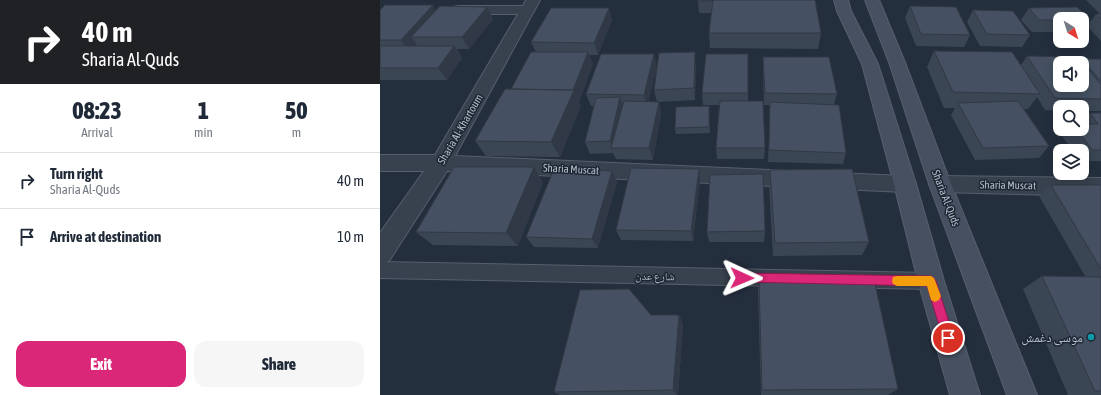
<!DOCTYPE html>
<meta charset="utf-8">
<style>
:root{--surface:#fff;--page:#f6f6f7;--text:#1f2937;--muted:#747a83;--line:#e0e1e3;--accent:#db2777}
body{margin:0;font-family:"Asap Condensed","Noto Naskh Arabic",sans-serif;background:var(--page);color:var(--text);height:100vh;display:flex;flex-direction:column;font-size:15px;white-space:nowrap}
*{box-sizing:border-box;margin:0}
p{font-size:13px;color:var(--muted)}
.icon{flex:none;width:22px;height:22px;fill:none;stroke:currentColor;stroke-width:2;stroke-linecap:round;stroke-linejoin:round}
.map{position:relative;flex:1;overflow:hidden}
.drawer{display:flex;flex-direction:column;background:var(--surface);width:380px}
.drawer>*{flex:none}
.top-card{background:#202124;color:#fff;overflow:hidden}
.needle{width:26px;rotate:142deg}
.fabs{position:absolute;left:673px;top:12px;display:grid;gap:8px}
.fabs a{display:grid;place-items:center;width:36px;height:36px;border-radius:8px;background:var(--surface);box-shadow:0 2px 10px #0003;font-size:20px}
.pin{position:absolute;display:grid;place-items:center;width:34px;height:34px;color:#fff;margin:-17px;border:2px solid #fff;border-radius:50%;box-shadow:0 1px 4px #0007}
.me{position:absolute;width:44px;margin:-22px;rotate:91deg;stroke-linejoin:round;filter:drop-shadow(0 0 3px #0008)}
.turn{display:flex;align-items:center;gap:14px;height:84px;padding:0 16px;font-size:18px}
.turn .icon{width:52px;height:52px;stroke-width:2.5}
.turn b{display:block;font-size:28px;line-height:34px}
.eta{display:flex;justify-content:space-evenly;align-items:center;height:68px;text-align:center}
.eta b{font-size:24px;font-weight:800;line-height:28px}
.button{display:flex;gap:8px;margin-top:auto;padding:8px 16px}
.button a{flex:1;height:46px;border-radius:12px;background:var(--accent);color:#fff;font-size:16px;font-weight:800;line-height:46px;text-align:center}
.button a+a{background:var(--page);color:var(--text)}
ul{padding:0;list-style:none}
li{display:flex;align-items:center;gap:12px;height:56px;padding:0 16px;border-top:1px solid var(--line)}
li div{flex:1}
li b{display:block;font-size:15px}
li em{font-style:normal}
main{display:flex;flex:1;min-height:0}
.map>svg:first-child{display:block}
.lines{fill:none;stroke-linecap:round;stroke-linejoin:round}
.lane-casing{stroke:#565f6c;stroke-width:2}
.street-casing{stroke:#565f6c;stroke-width:2}
.secondary-casing{stroke:#565f6c;stroke-width:2}
.lane{fill:#38414e;fill-rule:evenodd}
.street{fill:#38414e;fill-rule:evenodd}
.secondary{fill:#465061;fill-rule:evenodd}
.wall{fill:#3b4654}
.shaded-wall{fill:#303945}
.building{fill:#455162;stroke:#303945;fill-rule:evenodd}
.route{fill:#db2777;stroke:#8e194d}
.slow{fill:#f59e0b}
.culture-dot{fill:#0f9aa8;stroke:#1d2633;stroke-width:1.5}
.labels{text-anchor:middle;stroke-width:3;stroke-linejoin:round;paint-order:stroke}
.street-label{font-size:11px;fill:#b4bcc9;stroke:#1d2633}
.near-poi-label{font-size:13px;fill:#b4bcc9;stroke:#1d2633;text-anchor:end}
</style>
<main>
<section class="drawer">
<div class="top-card">
<div class="turn"><svg class="icon" aria-label="right" viewBox="0 0 24 24"><path d="M7 20v-9h11M14 6l5 5-5 5"/></svg><div><b>40 m</b>Sharia Al-Quds</div></div>
</div>
<div class="eta">
<div><b>08:23</b><p>Arrival</p></div>
<div><b>1</b><p>min</p></div>
<div><b>50</b><p>m</p></div>
</div>
<ul>
<li><svg class="icon" aria-label="right" viewBox="0 0 24 24"><path d="M7 20v-9h11M14 6l5 5-5 5"/></svg><div><b>Turn right</b><p>Sharia Al-Quds</p></div><em>40 m</em></li>
<li><svg class="icon" aria-label="arrive" viewBox="0 0 24 24"><path d="M6 21V4h12l-3 4 3 4H6"/></svg><div><b>Arrive at destination</b></div><em>10 m</em></li>
</ul>
<div class="button"><a>Exit</a><a>Share</a></div>
</section>
<div class="map">
<svg width="721" height="395" viewBox="0 0 721 395">
<rect width="100%" height="100%" fill="#242f3e"/>
<g class="lines">
<defs>
<path id="lane" d="M0 262 551 273 557 275 560 281 557 287 551 289 0 278Z"/>
<path id="street" d="M146 0H160L75 156 525 176 533 178 536 184 533 190 525 192 67 171 9 261 0 264V233L44 171H0V155H55L138 14H78L73 13 71 10 73 7 78 6H143Z
M560 176 721 178V196L560 192 552 190 549 184 552 178Z"/>
<path id="secondary" d="M454 0H468L471 11 498 64 536 184 564 281 600 395H570L538 281 514 184 482 64 457 11Z
M485 0H499L526 65 571 184 657 395H627L549 184 510 65Z"/>
</defs>
<!-- lane casing -->
<use href="#lane" class="lane-casing"/>
<!-- street casing -->
<use href="#street" class="street-casing"/>
<!-- secondary casing -->
<use href="#secondary" class="secondary-casing"/>
<!-- lane -->
<use href="#lane" class="lane"/>
<!-- street -->
<use href="#street" class="street"/>
<!-- secondary -->
<use href="#secondary" class="secondary"/>
</g>
<!-- wall -->
<path class="wall" d="M318 0H435L441 33 438 49 330 48 329 33 331 13H319Z
M706 0H721V41L707 26 716 14H720Z
M530 6 590 35 584 47 536 46 525 18Z
M107 7 113 19 89 49H77L82 58 67 80H0V10H56Z
M229 8 232 20 218 55H209L213 64 199 102 201 106 180 157 106 156 95 141 131 89 156 52 151 42Z
M649 8 710 19 702 29V19H680V32H652L641 20Z
M593 10 650 35 642 47 600 46 587 22Z
M554 51 641 65 647 56 701 60V59H721V111H702V107H680V111L665 110 657 97 648 109H644L669 146 659 158 595 160 571 115 575 108H564L547 67Z
M368 54V101L385 148 384 159H337L336 148 339 105H323L322 93Z
M383 57 457 94 454 104 466 153 463 164 388 162 390 105H384L383 69Z
M316 64 315 100 279 102 281 114 273 160 236 159 233 153 210 154 205 142 214 106H211L206 94 277 67 268 101 277 102 274 90Z
M329 106 330 133 296 134 295 128Z
M710 113H721V161H702V151H693L682 136 689 129H702V121Z
M319 169 320 180 313 241 241 240 236 230Z
M390 170 489 242 482 255 393 256 389 185Z
M232 171 237 182 218 248 154 247 146 237Z
M163 182 138 246 53 245 36 232Z
M671 185H721V395H688L643 289 662 276H705L659 196Z
M385 231 384 242H329L327 232Z
M379 280 518 389 508 395H381L378 291Z
M271 315H299L303 324 298 395H180L174 392Z"/>
<!-- shaded-wall -->
<path class="shaded-wall" d="M53 5 60 17 31 37 37 44 30 53 21 40Z
M107 7 113 19 89 49 82 37Z
M229 8 232 20 218 55 214 43Z
M74 46 82 58 67 80 58 68Z
M208 52 213 64 199 102 201 106 180 157 171 142 193 92Z
M315 52 316 64 315 100 314 88Z
M274 54 277 67 267 107 264 95Z
M240 97 244 109 233 148 230 141Z
M279 102 281 114 273 160 269 148Z
M154 167 163 182 138 246 126 233Z
M319 169 320 180 313 241 311 231Z
M232 171 237 182 218 248 212 239Z
M299 315 303 324 298 395H297L293 390Z"/>
<!-- building -->
<path class="building" d="M318 0H333V1H317Z
M333 0H435L441 33H329Z
M5 5H53L21 40H0V10Z
M60 6 107 7 82 37H31Z
M530 6 576 7 590 35 541 34Z
M697 7 710 19H680V20H659L649 8Z
M171 8H229L214 43 151 42Z
M593 10 633 11 650 35 607 34Z
M716 14H721V19Z
M0 46H74L58 68H0Z
M554 51 632 52 660 94 573 92Z
M151 52H208L193 90 131 89Z
M315 52 314 88 274 90 279 53Z
M221 54H274L264 95 206 94Z
M326 54H368V93H322Z
M647 56 699 57 721 85V99L675 98ZM680 63H702V85H680Z
M383 57H449L457 94 385 93Z
M701 59H721V81Z
M125 89 194 90 171 142 95 141Z
M240 97 230 141 205 142 216 98Z
M244 101 279 102 269 148H231Z
M340 101H383L385 148H336Z
M638 101 669 146 603 148 578 103Z
M390 102 459 105 466 153 389 150Z
M329 106V127L295 128 296 107Z
M710 113H721V150H712L697 129H702V124H718Z
M74 167H154L126 233 36 232Z
M251 168 319 169 311 231 236 230Z
M174 169 232 171 212 239 146 237Z
M472 169 489 242 395 243 390 170Z
M383 174 385 231 327 232 330 175Z
M671 185H721V269Z
M662 276 721 277V391H715Z
M494 279 518 389 382 390 379 280Z
M249 289 271 315H299L293 390 174 392 200 290Z"/>
<!-- route -->
<path class="route" d="M362 273 551 276 554 278 556 281 574 338 572 342 568 344 564 342 547 286 362 282 358 281 357 278 358 274Z"/>
<!-- slow -->
<path class="slow" d="M517 276H551L554 278 561 296 559 300 555 302 551 300 547 286H517L513 284 512 281 513 277Z"/>
<!-- markers -->
<circle class="culture-dot" cx="711" cy="337" r="4"/>
<g class="labels">
<!-- street labels -->
<g class="street-label">
<text transform="translate(80 129) rotate(-60)" y="4">Sharia Al-Khartoum</text>
<text transform="translate(191 169) rotate(3)" y="4">Sharia Muscat</text>
<text transform="translate(628 185) rotate(1)" y="4">Sharia Muscat</text>
<text transform="translate(566 198) rotate(69)" y="4">Sharia Al-Quds</text>
<text transform="translate(275 276) rotate(1)" y="4">شارع عدن</text>
</g>
<!-- near-poi labels -->
<g class="near-poi-label">
<text x="703" y="342">موسى دغمش</text>
</g>
</g>
</svg>
<div class="fabs">
<a><svg class="needle" viewBox="-14 -14 28 28"><path d="M0-13l5 13h-10z" fill="#e53935"/><path d="M0 13l5-13h-10z" fill="#747a83"/></svg></a>
<a><svg class="icon" aria-label="sound" viewBox="0 0 24 24"><path d="M4 9h4l5-4v14l-5-4H4zM17 9q2 3 0 6"/></svg></a>
<a><svg class="icon" aria-label="search" viewBox="0 0 24 24"><circle cx="10" cy="10" r="6"/><path d="M15 15l6 6"/></svg></a>
<a><svg class="icon" aria-label="layers" viewBox="0 0 24 24"><path d="M12 4l9 5-9 5-9-5zM3 14l9 5 9-5"/></svg></a>
</div>
<div class="pin" style="left:568px;top:338px;background:#d93025"><svg class="icon" aria-label="arrive" viewBox="0 0 24 24"><path d="M6 21V4h12l-3 4 3 4H6"/></svg></div>
<svg class="me" style="left:362px;top:278px" viewBox="-20 -20 40 40"><path d="M0-17L14 15 0 8-14 15z" fill="#db2777" stroke="#fff" stroke-width="4"/></svg>
</div>
</main>
